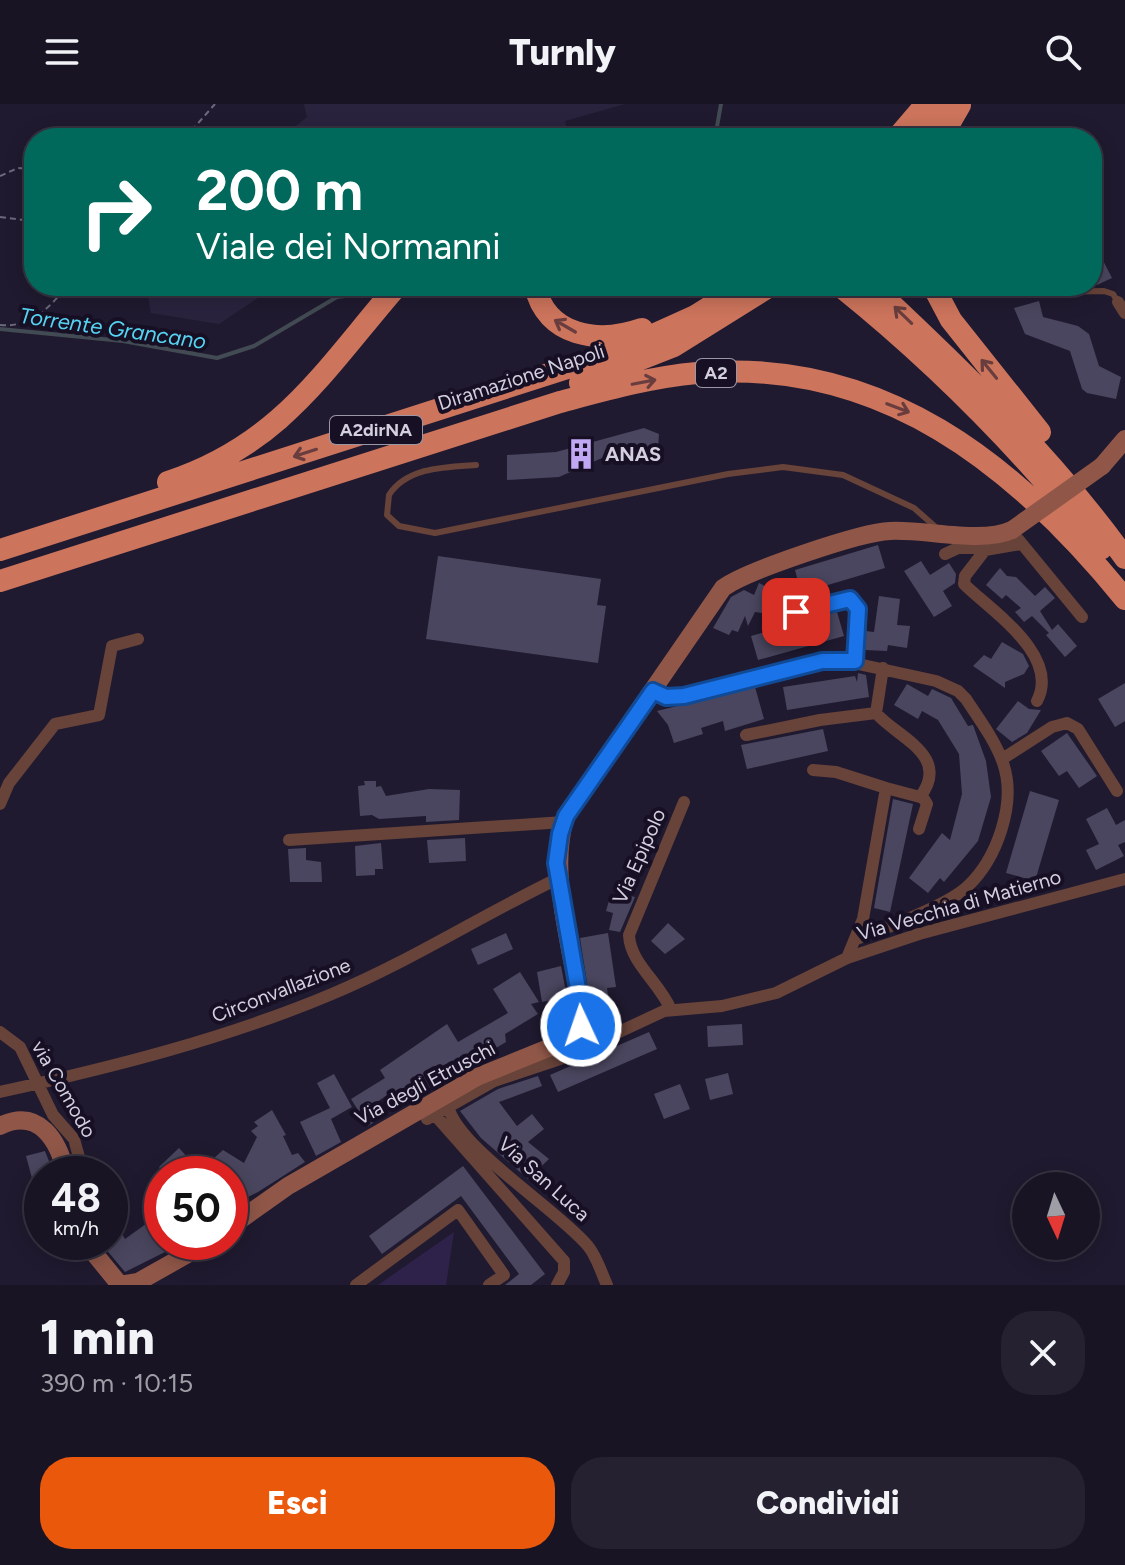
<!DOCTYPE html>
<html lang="it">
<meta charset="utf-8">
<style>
:root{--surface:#181424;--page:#252131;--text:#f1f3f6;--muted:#9f9ea6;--line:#363341;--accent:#ea580c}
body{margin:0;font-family:Figtree,sans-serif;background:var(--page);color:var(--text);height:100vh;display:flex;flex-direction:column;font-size:30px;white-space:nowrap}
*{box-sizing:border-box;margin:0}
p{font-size:26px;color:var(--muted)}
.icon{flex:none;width:44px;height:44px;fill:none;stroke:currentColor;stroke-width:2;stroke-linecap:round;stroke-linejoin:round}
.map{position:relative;height:1181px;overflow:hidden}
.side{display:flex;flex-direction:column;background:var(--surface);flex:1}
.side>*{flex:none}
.guide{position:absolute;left:24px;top:24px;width:1078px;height:168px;border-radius:32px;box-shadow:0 4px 20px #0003,0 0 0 2px var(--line);background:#00695c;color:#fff;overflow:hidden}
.needle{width:52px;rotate:176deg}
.controls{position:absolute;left:1012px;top:1068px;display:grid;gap:16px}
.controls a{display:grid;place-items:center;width:88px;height:88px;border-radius:50%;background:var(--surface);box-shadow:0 4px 20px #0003,0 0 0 2px var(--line);font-size:40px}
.speed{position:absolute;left:24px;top:1052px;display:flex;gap:16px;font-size:40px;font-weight:700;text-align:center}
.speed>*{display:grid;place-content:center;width:104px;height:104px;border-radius:50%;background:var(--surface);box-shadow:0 4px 20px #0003,0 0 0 2px var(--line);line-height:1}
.speed small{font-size:20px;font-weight:400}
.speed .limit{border:12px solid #d22;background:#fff;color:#111}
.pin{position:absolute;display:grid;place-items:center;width:68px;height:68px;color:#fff;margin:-34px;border-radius:16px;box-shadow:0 4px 12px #0006}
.me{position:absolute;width:88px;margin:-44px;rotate:357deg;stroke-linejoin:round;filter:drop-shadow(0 0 6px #0008)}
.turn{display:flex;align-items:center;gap:28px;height:168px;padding:0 40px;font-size:36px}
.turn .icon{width:104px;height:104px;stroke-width:2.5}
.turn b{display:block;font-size:56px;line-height:68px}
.round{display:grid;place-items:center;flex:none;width:84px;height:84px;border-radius:32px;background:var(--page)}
.overview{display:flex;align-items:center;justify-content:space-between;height:136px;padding:0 40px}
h1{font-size:48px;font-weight:800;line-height:60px}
.button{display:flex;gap:16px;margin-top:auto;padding:16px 40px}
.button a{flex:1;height:92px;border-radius:32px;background:var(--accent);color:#fff;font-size:32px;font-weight:800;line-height:92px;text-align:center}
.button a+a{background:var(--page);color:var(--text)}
header{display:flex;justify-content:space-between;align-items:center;height:104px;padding:0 40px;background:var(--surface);font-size:36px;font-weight:800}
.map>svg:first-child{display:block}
.built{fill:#2a233e}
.green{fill:#2f224a}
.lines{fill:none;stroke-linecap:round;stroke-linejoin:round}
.stream{stroke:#424b53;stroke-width:4}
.building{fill:#4a465f}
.path{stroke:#6d687b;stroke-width:2;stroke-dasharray:6 4;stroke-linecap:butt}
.service{stroke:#674339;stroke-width:6}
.minor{stroke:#674339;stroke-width:12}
.secondary{stroke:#905748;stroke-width:18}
.motorway{stroke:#cd745c;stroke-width:22}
.secondary-bridge{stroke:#905748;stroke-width:18}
.oneway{stroke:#693d3e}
.route-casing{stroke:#114b97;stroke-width:20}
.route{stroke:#1a73e8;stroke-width:14}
.labels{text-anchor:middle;stroke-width:8;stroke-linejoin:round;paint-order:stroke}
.shield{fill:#171025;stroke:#9b96a6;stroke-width:2}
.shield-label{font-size:18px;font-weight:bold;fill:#d3cfde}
.street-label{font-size:20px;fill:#d3cfde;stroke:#171025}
.poi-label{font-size:20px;font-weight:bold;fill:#d3cfde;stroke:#171025;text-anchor:start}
.water-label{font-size:22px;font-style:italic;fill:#55d4f2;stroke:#171025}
</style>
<header><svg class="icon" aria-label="menu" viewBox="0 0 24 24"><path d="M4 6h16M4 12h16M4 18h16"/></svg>Turnly<svg class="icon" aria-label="search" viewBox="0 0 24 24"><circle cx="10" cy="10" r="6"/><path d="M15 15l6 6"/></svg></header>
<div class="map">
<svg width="1125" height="1181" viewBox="0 0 1125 1181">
<rect width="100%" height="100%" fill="#201a30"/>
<!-- built -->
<path class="built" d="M304 0H625L565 17 569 32 552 34H281L307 13Z
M146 182H276L219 220 151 209Z"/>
<!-- green -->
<path class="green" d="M454 1128 446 1181H378Z"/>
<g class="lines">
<!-- stream -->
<path class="stream" d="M715 34 721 0
M0 225 123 237 217 254 254 242 337 193 379 188"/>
</g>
<!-- building -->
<path class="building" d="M1092 135 1112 174 1097 181H1092Z
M1039 197 1043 213 1078 222 1089 230 1099 262 1121 273 1116 295 1087 289 1082 285 1070 247 1025 230 1014 204Z
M644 324 659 330 658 344 651 350 602 354 559 373 507 376V351L556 348Z
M878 441 885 464 801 489 795 466Z
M438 452 601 475 597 501 606 502 598 559 426 535Z
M921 457 930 471 949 459 956 470 955 479 943 487 952 502 934 513 904 467Z
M1000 464 1007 472 1016 473 1035 492 1045 483 1055 494 1040 507 1052 526 1058 520 1077 542 1065 553 1046 531 1049 529 1032 512 1024 518 1015 508 1021 504 1006 491 1002 495 986 481Z
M759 479 780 490 771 510 755 508 748 522 745 512 738 528 732 526 729 531 713 524 731 493 744 486 754 491Z
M879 492 900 495 897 521 910 522 907 544 888 541 887 547 865 546 866 527 874 528Z
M837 508 844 532 758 556 751 532Z
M1002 538 1023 550 1029 562 1024 570 1005 578V584L973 562 984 551 991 555Z
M858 569 866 571 869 593 787 606 783 583 855 572 857 578Z
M1125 579V617L1115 623 1098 595Z
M907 580 928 592 932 585 951 594 968 622 973 621 986 657 991 693 978 737 944 778 940 774 928 789 909 774 942 729 950 736 962 690 959 650 938 616 922 607 918 615 894 601Z
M755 583 764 615 725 627 723 617 701 624 703 630 674 639 668 621 657 607Z
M1018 597 1029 605 1041 606 1027 629 1012 638 996 625Z
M823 625 828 647 747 665 741 641Z
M1067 629 1097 672 1079 684 1067 667 1059 672 1041 647Z
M364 677H376V683L381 682 386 692 429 685 460 686 459 716 426 718V712L379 715 372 711 360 712 358 682 365 681Z
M1030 687 1059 696 1035 777 1006 769Z
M893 695 913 700 890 808 874 804Z
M1107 704 1116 721 1125 716V738L1118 741 1124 752 1096 766 1086 746 1099 740 1086 715Z
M465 734 466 757 429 759 427 736Z
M381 739 383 765H375V771L356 772 355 742Z
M306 744V756L321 758 322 778H290L288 745Z
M618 789 635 793 620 828 609 826 613 809 606 807 610 793 616 794Z
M668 819 685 835 665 850 651 837Z
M506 829 513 845 478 861 471 845Z
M608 829 616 883 607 884 612 921 595 929 580 834Z
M561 862 567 893 542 898 537 868Z
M520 868 539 898 531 900 538 910 505 930 506 938 402 1001 393 987 377 998 385 1011 368 1022 351 995 385 974 380 966 447 920 458 938 508 909 493 885Z
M742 920 743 941 708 943 707 922Z
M649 928 657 945 558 988 550 971Z
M728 969 733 990 710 996 705 975Z
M334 970 352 1003 331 1015 341 1038 316 1052 300 1018 330 1004 317 979Z
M538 972 542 982 499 998 517 1022 532 1010 544 1025 528 1038 549 1055 528 1075 481 1034 460 1007 498 985Z
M680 980 690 1005 664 1015 654 990Z
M272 1006 286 1031 283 1032 292 1051 298 1049 305 1058 258 1088 230 1102V1070H165L159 1063 179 1044 200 1067 223 1046 244 1059 257 1033 251 1027 258 1022 254 1018Z
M45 1047 54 1070H42V1099L39 1100 26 1052Z
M463 1062 545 1170 531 1181H505L519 1170 461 1092 382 1150 369 1132Z
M162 1070V1142L185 1138 125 1168 100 1138H110V1110L125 1135 157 1112 147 1084Z"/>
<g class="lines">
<!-- path -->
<path class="path" d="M185 34 215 0
M0 72 18 64 34 65
M0 113 23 116 34 131
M0 221C25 224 46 208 61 189L60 182"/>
<!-- service -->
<path class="service" d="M985 182 999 189 1104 187 1113 190 1118 198
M476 361C446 363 407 363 389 391L387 411 399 422 435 429 728 370 783 363 843 371 914 404 939 426"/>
<!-- minor -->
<path class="minor" d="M1118 198 1125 209
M1018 435 1082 513
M1021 440 985 446 965 472 964 480C990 506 1061 551 1037 597
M945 450 958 444H988
M796 508 850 495 858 505 855 557
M653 587 666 593 684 592 798 562 840 556 936 577 958 587 966 595C979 615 995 636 1003 659 1017 699 997 755 967 783 948 801 882 826 856 835
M746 631 820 616 876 609
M1002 655 1052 623 1067 619 1078 625 1117 687
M813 666 836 668 886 684
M0 700 9 679 55 620 99 611 112 542 138 535
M919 725 927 700 922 692
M289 736 564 718
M847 854 863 815 886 684 920 693C952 651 896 633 876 609L883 564
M671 906C660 879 630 859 629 831L684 698
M0 928 20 943 53 1011 74 1035 79 1053 64 1060
M0 988C113 963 225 935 332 890 411 857 482 811 559 774
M448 1002C457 1043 558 1106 588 1142 597 1153 601 1168 607 1181
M435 1011 564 1157V1168L557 1181
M427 1015 494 977 563 954 664 907 722 902 776 889 847 854 919 830 1125 775
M356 1181 458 1106 504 1171 489 1181"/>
<!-- secondary -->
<path class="secondary" d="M1102 362 1125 335
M0 1022C39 1003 59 1037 66 1070
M230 1123 288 1082 477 973 573 934 581 922 582 908C573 849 547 768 566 712L723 484C746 467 861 428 890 427 926 425 981 440 1012 426
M85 1138 120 1181 138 1178 209 1138"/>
<!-- motorway -->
<path class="motorway" d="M897 34 926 0
M918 34 947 0
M941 34 960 1
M535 182C546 233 599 240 642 225
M840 182C937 260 1023 347 1101 445
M872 182C963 267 1052 353 1125 454
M933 182 951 216 1040 328
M580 279 674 242 770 182
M168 378C281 341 325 265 397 182
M0 446 611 250 695 212 743 182
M0 477 560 298C605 286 651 273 697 269 882 253 1016 361 1125 495"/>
<!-- secondary-bridge -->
<path class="secondary-bridge" d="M1012 426 1102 362"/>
</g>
<!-- one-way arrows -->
<defs><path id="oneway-shaft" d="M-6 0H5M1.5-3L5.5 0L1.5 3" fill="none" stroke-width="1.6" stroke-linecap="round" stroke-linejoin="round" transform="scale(2)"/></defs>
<g class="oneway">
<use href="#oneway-shaft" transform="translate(903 211) rotate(-136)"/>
<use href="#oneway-shaft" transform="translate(565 222) rotate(-150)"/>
<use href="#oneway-shaft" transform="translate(989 265) rotate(-129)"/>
<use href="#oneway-shaft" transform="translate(644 278) rotate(-11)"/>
<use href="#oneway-shaft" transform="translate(898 304) rotate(21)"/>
<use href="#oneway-shaft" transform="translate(305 349) rotate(162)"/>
</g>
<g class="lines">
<defs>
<path id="route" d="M581 922 582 908 556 759 560 730 566 712 653 587 666 593 684 592 822 557H855L858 505 850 495 796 508"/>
</defs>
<!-- route casing -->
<use href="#route" class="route-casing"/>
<!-- route -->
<use href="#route" class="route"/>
</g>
<!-- icons -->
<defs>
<symbol id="building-bare" viewBox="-9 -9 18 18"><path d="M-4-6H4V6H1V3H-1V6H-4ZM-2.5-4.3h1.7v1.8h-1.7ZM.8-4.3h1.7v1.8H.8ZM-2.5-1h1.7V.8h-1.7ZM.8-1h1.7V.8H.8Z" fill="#c0a8f4" stroke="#171025" stroke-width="2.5" paint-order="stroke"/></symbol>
</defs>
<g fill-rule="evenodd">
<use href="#building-bare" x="559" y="328" width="44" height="44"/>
</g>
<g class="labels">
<!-- shield labels -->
<g class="shield">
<rect x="696" y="255" width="40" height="28" rx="6"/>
<rect x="330" y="312" width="92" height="28" rx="6"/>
</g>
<g class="shield-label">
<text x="716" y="275">A2</text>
<text x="376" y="332">A2dirNA</text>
</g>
<!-- street labels -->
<g class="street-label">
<text transform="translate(521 273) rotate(-18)" y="7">Diramazione Napoli</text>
<text transform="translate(639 752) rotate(-66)" y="7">Via Epipolo</text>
<text transform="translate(959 801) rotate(-16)" y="7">Via Vecchia di Matierno</text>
<text transform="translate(281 886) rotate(-21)" y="7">Circonvallazione</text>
<text transform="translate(425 979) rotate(-28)" y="7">Via degli Etruschi</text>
<text transform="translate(64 985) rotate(60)" y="7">via Comodo</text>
<text transform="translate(544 1075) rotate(42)" y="7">Via San Luca</text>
</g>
<!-- poi labels -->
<g class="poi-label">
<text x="605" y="357">ANAS</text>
</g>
<!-- water labels -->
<g class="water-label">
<text transform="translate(113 224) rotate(8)" y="8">Torrente Grancano</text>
</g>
</g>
</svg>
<div class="controls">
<a><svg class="needle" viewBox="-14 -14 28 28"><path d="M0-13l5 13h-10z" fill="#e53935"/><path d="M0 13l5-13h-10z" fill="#9f9ea6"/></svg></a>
</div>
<div class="speed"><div>48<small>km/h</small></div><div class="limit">50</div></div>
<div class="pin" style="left:796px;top:508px;background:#d93025"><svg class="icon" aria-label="arrive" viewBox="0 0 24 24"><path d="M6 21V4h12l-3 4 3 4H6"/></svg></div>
<svg class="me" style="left:581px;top:922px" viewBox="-20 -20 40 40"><circle r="17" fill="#1a73e8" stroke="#fff" stroke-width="3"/><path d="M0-11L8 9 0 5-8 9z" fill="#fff"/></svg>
<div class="guide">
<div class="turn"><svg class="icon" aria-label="right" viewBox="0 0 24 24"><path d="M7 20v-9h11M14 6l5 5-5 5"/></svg><div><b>200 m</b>Viale dei Normanni</div></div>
</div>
</div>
<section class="side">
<div class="overview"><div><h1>1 min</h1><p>390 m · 10:15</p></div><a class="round"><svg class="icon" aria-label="close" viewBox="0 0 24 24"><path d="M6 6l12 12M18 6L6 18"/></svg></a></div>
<div class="button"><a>Esci</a><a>Condividi</a></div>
</section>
